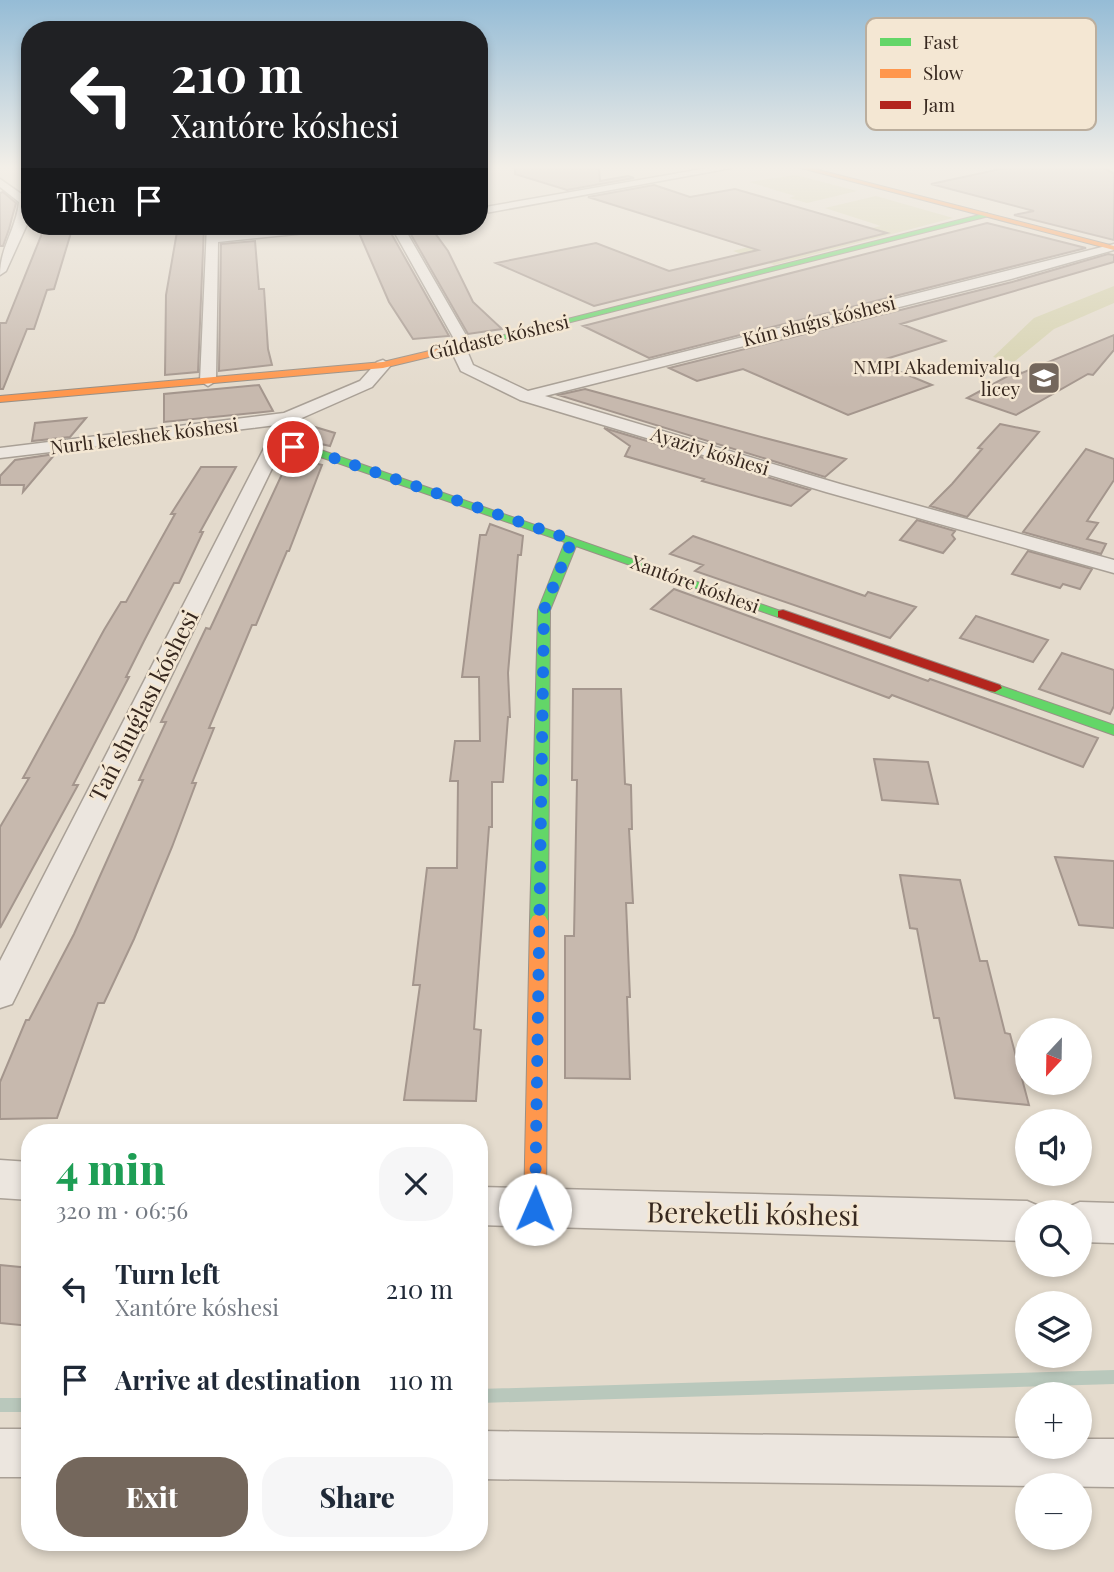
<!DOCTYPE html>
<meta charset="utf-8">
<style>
:root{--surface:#fff;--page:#f6f6f7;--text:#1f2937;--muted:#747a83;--accent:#74675c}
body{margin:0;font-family:"Playfair Display",serif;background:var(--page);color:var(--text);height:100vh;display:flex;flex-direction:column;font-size:26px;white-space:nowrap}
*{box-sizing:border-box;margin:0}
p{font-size:23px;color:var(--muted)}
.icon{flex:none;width:38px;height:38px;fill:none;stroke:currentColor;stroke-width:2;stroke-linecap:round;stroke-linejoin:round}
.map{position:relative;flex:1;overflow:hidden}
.details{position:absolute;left:21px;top:1124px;width:467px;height:427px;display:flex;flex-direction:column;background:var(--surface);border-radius:28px;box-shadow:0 4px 10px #0003}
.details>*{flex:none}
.top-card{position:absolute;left:21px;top:21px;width:467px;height:214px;border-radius:28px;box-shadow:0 4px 10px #0003;background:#202124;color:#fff;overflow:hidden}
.needle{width:46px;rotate:202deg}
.tools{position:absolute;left:1015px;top:1018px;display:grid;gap:14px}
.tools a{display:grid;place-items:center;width:77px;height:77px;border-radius:50%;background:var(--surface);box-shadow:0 4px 10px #0003;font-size:35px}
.pin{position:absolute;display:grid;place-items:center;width:60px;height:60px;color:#fff;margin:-30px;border:4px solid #fff;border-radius:50%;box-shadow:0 2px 7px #0007}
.me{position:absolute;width:77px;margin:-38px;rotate:1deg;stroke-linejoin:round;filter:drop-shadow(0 0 5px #0008)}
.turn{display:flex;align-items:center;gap:24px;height:147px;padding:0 35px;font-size:32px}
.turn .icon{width:91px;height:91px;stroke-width:2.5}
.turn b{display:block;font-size:49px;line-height:60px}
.then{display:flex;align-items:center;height:66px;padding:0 35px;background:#0003;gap:14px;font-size:26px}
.round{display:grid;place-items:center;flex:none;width:74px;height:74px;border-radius:28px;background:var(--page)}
.summary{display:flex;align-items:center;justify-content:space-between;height:119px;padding:0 35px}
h1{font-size:42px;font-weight:800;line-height:52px;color:#1e9e55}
.primary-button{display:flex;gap:14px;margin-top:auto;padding:14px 35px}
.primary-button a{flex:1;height:80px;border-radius:28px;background:var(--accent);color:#fff;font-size:28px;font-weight:800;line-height:80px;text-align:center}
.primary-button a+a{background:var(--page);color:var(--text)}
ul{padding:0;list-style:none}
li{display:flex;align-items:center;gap:21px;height:91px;padding:0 35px}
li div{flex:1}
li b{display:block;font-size:26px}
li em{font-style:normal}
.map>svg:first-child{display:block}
.green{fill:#d6d2b0}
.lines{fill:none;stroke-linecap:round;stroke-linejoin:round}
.stream{fill:#b9c8bc;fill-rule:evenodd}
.building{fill:#c7b9ae;stroke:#a4968d;stroke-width:2}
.street-casing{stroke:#a9a096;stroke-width:3}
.fast-casing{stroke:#999086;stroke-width:2}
.slow-casing{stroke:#999086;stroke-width:2}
.jam-casing{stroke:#999086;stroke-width:2}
.street{fill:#ece6df;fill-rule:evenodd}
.fast{fill:#63d668;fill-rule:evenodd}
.slow{fill:#ff974d;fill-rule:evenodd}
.jam{fill:#b3261e;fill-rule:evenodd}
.route{stroke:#1a73e8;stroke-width:12;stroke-dasharray:0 21.6}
.labels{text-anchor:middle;stroke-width:5;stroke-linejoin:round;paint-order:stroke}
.far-street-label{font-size:19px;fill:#37281f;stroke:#f4e7d3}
.far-poi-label{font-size:19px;fill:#37281f;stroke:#f4e7d3;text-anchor:end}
.street-label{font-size:23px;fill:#37281f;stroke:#f4e7d3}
.near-street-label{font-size:28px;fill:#37281f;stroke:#f4e7d3}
.key{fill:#f4e7d3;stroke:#bbae9d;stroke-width:2}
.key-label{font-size:19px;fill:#37281f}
</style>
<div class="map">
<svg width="1114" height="1572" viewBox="0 0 1114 1572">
<rect width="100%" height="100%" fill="#e4dbcd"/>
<!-- green -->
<path class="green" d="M796 175 857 191 807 203 789 198 795 196 749 182Z
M876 196 953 218 774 265 733 251 811 230 838 235 881 226 825 208Z
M1114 286V303L1054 329 1014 362 993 357 1034 318Z"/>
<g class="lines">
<!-- stream -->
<path class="stream" d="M1114 1370V1384L480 1403V1389Z
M0 1398H30V1412H0Z"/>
</g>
<!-- building -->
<path class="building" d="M515 168H599L600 181 628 176 634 178 567 190 515 174Z
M1005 168H1104L1114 174V240L1014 215 1034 211 931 184Z
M654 185 690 197 735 189 887 233 594 306 496 263 596 243 669 271 758 250 588 197Z
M3 192 16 203 9 229 3 246H0V193Z
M987 223 1086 248 649 358 583 326Z
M45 226H73L54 289 47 290 34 329H27L3 389H0V323H6Z
M178 226H204L198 372 165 375 166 295Z
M356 226H387L449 336 413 339 389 302Z
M432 229 448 251 473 302 502 329 468 334 409 231Z
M255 241 259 289H264L268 349 272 365 219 371 221 244Z
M1108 254 1114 255V262L901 324 945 341 876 362 932 385 848 415 743 369 697 381 669 368 1012 282Z
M1114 335V350L1093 375 1088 374 1016 415 967 398 1017 371 1022 373Z
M259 385 273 411 164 422V394Z
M585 389 765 438 846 459 825 477 558 395Z
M86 418 70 437 32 441 35 423Z
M305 424 335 433 330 446 299 439Z
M1000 424 1039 432 967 517 930 506 952 484 982 449 978 448Z
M604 428 810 490 791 506 702 481 704 479 625 456 630 446Z
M1086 449 1114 459V480L1087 521 1098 523 1087 539 1106 544 1101 554 1023 532Z
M55 454 23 492 24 485H0V476L15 460Z
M290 457 322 465 289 551H287L256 625H252L209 728H214L192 783H196L172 847 134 939 104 1003H98L57 1118 0 1119V1082L26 1020H29L74 934 143 780H139L166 722H161L206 628 210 629Z
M201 467H236L200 532H203L179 583H174L144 641 126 677H129L73 785H78L0 928V827L29 778H23L104 630 121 602H126L175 514H171Z
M917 520 955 531 952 535 955 539 943 553 900 540Z
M490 524 523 536 521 555H518L508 673 510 717H508L503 782H492V827H489L474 1029 481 1030 476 1101 404 1100 420 985H413L427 868H457L458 781H450L455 741H480L479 677H462L480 535H486Z
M693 536 865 596 868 592 916 607 890 638 695 571 703 565 670 554Z
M1028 551 1092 569 1080 589 1063 584 1060 588 1012 574Z
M674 589 928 681 930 679 1098 738 1083 767 892 695 889 698 651 609Z
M976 616 1048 640 1033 662 960 638Z
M1062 653 1114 670V706L1110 714 1039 689Z
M573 689H621L625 784 631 785 632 829H629L633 903H626L630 997H627L630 1079 565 1078V936H574L577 780H572Z
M874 759 928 762 938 804 882 800Z
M1055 857 1114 861V928L1079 925Z
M900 875 960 880 980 961H987L1005 1033 1010 1034 1029 1105 955 1098 939 1018H934L917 929 910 928Z
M0 1265 30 1268V1326L0 1323Z"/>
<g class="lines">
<defs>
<path id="street" d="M708 168H731L480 214V208Z
M1106 168H1114V172Z
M0 179 30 200 29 220 6 271 0 275C0 247 16 230 19 202L0 187Z
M207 226H219V235L312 226H351L345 229 218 242 216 381 208 386 200 381Z
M391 226H403L467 337 465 346 473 365 528 391 1114 244V250L1011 279 545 396 840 484 1114 560V573L826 492 520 400 461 371 449 346 453 337Z
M383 360 391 365 372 387 295 421 17 994 12 1004 0 1008V961L276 425 0 458V448L284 413 360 381 377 362Z
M0 1160 30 1162V1200L0 1198Z
M480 1187 1027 1201 1041 1207 1044 1213H1027V1241L480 1225Z
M1080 1202 1114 1203V1243L1080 1242V1213H1064L1066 1208Z
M0 1429H30V1477H0Z
M480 1431 1027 1438V1447H1080V1439H1114V1487L480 1479Z"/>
<path id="fast" d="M987 213 989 216 480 345 476 342Z
M275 441 315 448 789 614 788 617H778L576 546 550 610 548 921 545 926 539 928 533 926 530 921 538 610 565 542 309 453 271 446 270 444Z
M995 684 1114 725V735L990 691 988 688 990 685Z"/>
<path id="slow" d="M801 168H811L1114 246V250Z
M480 339 483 340V344L383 368 0 402V396L383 362Z
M539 914 545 916 548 921 546 1209 543 1217 535 1220 527 1217 524 1209 530 921 533 916Z"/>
<path id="jam" d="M783 610 1000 685 1002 688 995 692 990 691 778 617V611Z"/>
</defs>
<!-- street casing -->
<use href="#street" class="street-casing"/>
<!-- fast casing -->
<use href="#fast" class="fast-casing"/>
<!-- slow casing -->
<use href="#slow" class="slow-casing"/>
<!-- jam casing -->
<use href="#jam" class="jam-casing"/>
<!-- street -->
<use href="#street" class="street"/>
<!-- fast -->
<use href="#fast" class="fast"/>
<!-- slow -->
<use href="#slow" class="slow"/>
<!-- jam -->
<use href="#jam" class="jam"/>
</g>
<!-- sky -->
<linearGradient id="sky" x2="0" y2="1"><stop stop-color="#95bcd6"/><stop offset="0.43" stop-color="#f3efe8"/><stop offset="1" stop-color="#f3efe8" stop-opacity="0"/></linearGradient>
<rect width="1114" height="388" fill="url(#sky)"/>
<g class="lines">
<!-- route -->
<path class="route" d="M293 447 311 450 572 540 544 610 535 1209"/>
</g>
<!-- icons -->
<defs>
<symbol id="university-square" viewBox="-11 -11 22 22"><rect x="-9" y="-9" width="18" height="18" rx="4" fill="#74675c" stroke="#f4e7d3"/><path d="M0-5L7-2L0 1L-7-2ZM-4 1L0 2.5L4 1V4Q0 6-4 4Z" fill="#fff"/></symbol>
</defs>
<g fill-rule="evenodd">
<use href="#university-square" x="1025" y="359" width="38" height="38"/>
</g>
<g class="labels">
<!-- far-street labels -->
<g class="far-street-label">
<text transform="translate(819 321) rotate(-14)" y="7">Kún shıǵıs kóshesi</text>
<text transform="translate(499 337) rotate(-13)" y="7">Gúldaste kóshesi</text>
<text transform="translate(144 436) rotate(-7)" y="7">Nurlı keleshek kóshesi</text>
<text transform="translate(710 451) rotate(17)" y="7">Ayaziy kóshesi</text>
<text transform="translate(695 584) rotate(20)" y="7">Xantóre kóshesi</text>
</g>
<!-- far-poi labels -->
<g class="far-poi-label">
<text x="1020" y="374">NMPI Akademiyalıq<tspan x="1020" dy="22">licey</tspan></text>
</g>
<!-- street labels -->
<g class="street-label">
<text transform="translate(144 706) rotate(-63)" y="8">Tań shuǵlası kóshesi</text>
</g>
<!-- near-street labels -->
<g class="near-street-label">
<text transform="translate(753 1214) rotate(1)" y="10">Bereketli kóshesi</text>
</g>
</g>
<!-- legend -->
<rect x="866" y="18" width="230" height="112" rx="10" class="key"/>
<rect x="880" y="38" width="31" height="8" fill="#63d668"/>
<rect x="880" y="69" width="31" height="9" fill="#ff974d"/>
<rect x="880" y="101" width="31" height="8" fill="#b3261e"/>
<g class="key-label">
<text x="923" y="49">Fast</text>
<text x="923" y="80">Slow</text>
<text x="923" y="112">Jam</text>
</g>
</svg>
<div class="tools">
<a><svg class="needle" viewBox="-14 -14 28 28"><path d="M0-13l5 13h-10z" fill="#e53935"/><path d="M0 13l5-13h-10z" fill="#747a83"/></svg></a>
<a><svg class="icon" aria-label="sound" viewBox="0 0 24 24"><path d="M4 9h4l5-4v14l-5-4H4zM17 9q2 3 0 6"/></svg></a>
<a><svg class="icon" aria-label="search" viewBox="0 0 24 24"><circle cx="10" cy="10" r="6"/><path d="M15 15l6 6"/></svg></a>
<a><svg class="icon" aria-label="layers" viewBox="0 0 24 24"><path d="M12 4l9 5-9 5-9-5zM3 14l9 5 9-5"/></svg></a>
<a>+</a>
<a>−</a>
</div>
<div class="pin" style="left:293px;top:447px;background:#d93025"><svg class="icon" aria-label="arrive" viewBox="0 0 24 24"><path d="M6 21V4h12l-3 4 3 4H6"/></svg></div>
<svg class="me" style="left:535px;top:1209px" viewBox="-20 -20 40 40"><circle r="19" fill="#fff"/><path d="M0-13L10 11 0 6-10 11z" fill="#1a73e8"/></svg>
<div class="top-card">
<div class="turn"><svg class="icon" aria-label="left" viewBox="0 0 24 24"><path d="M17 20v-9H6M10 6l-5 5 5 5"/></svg><div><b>210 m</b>Xantóre kóshesi</div></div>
<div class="then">Then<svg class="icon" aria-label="arrive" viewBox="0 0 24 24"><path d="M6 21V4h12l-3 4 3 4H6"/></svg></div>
</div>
<section class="details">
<div class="summary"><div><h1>4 min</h1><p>320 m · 06:56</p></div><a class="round"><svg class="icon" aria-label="close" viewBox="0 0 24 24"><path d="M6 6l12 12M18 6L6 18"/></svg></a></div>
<ul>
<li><svg class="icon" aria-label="left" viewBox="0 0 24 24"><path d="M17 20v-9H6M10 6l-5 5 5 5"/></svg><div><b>Turn left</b><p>Xantóre kóshesi</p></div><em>210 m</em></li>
<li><svg class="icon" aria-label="arrive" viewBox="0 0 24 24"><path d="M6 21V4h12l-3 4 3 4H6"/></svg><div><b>Arrive at destination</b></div><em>110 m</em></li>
</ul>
<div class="primary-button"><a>Exit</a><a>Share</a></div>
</section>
</div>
